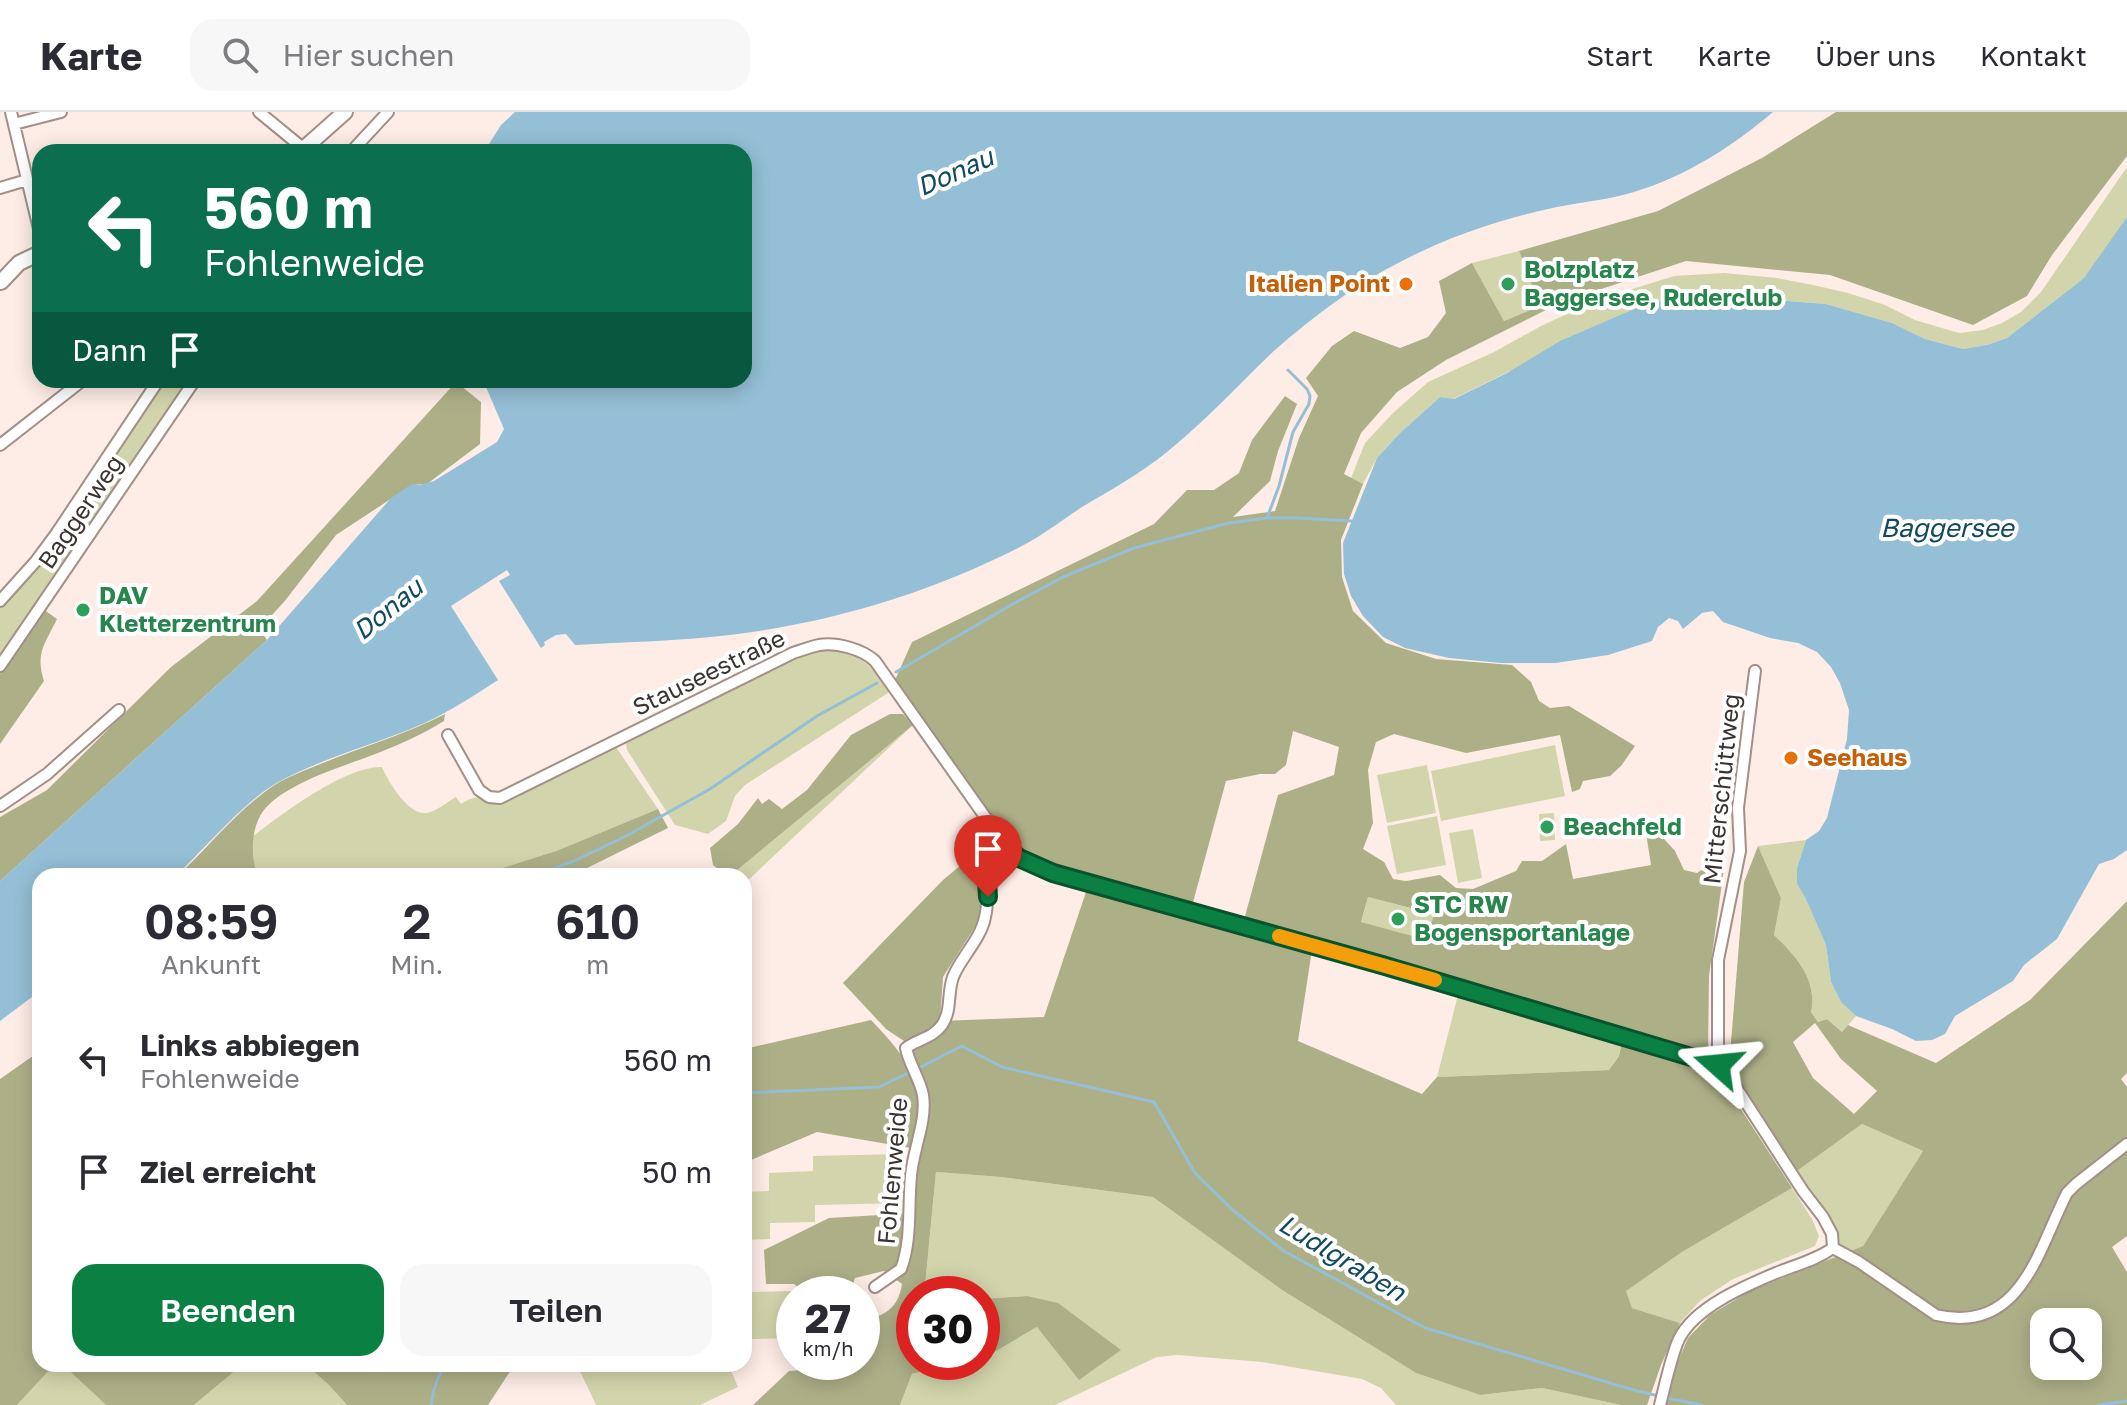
<!DOCTYPE html>
<html lang="de">
<meta charset="utf-8">
<style>
:root{--surface:#fff;--page:#f7f7f7;--text:#2b2b33;--muted:#7c7c81;--line:#e1e1e2;--accent:#0b8043}
body{margin:0;font-family:"Golos Text",sans-serif;background:var(--page);color:var(--text);height:100vh;display:flex;flex-direction:column;font-size:30px;white-space:nowrap}
*{box-sizing:border-box;margin:0}
p{font-size:26px;color:var(--muted)}
.icon{flex:none;width:44px;height:44px;fill:none;stroke:currentColor;stroke-width:2;stroke-linecap:round;stroke-linejoin:round}
.map{position:relative;flex:1;overflow:hidden}
.details{position:absolute;left:32px;top:756px;width:720px;height:504px;display:flex;flex-direction:column;background:var(--surface);border-radius:24px;box-shadow:0 4px 20px #0003}
.details>*{flex:none}
.guide{position:absolute;left:32px;top:32px;width:720px;height:244px;border-radius:24px;box-shadow:0 4px 20px #0003;background:#0b6e4f;color:#fff;overflow:hidden}
.fabs{position:absolute;left:2030px;top:1196px;display:grid;gap:16px}
.fabs a{display:grid;place-items:center;width:72px;height:72px;border-radius:16px;background:var(--surface);box-shadow:0 4px 20px #0003;font-size:40px}
.speed{position:absolute;left:776px;top:1164px;display:flex;gap:16px;font-size:40px;font-weight:700;text-align:center}
.speed>*{display:grid;place-content:center;width:104px;height:104px;border-radius:50%;background:var(--surface);box-shadow:0 4px 20px #0003;line-height:1}
.speed small{font-size:20px;font-weight:400}
.speed .limit{border:12px solid #d22;background:#fff;color:#111}
.pin{position:absolute;display:grid;place-items:center;width:68px;height:68px;color:#fff;margin:-82px -34px;border-radius:50% 50% 50% 0;rotate:-45deg;box-shadow:0 0 8px #0007}
.pin .icon{rotate:45deg}
.me{position:absolute;width:88px;margin:-44px;rotate:288deg;stroke-linejoin:round;filter:drop-shadow(0 0 6px #0008)}
.turn{display:flex;align-items:center;gap:28px;height:168px;padding:0 40px;font-size:36px}
.turn .icon{width:104px;height:104px;stroke-width:2.5}
.turn b{display:block;font-size:56px;line-height:68px}
.then{display:flex;align-items:center;height:76px;padding:0 40px;background:#0003;gap:16px;font-size:30px}
.eta{display:flex;justify-content:space-evenly;align-items:center;height:136px;text-align:center}
.eta b{font-size:48px;font-weight:600;line-height:56px}
.action{display:flex;gap:16px;margin-top:auto;padding:16px 40px}
.action a{flex:1;height:92px;border-radius:24px;background:var(--accent);color:#fff;font-size:32px;font-weight:600;line-height:92px;text-align:center}
.action a+a{background:var(--page);color:var(--text)}
ul{padding:0;list-style:none}
li{display:flex;align-items:center;gap:24px;height:112px;padding:0 40px}
li div{flex:1}
li b{display:block;font-size:30px}
li em{font-style:normal}
header{display:flex;align-items:center;gap:48px;box-sizing:border-box;height:112px;padding:0 40px;background:var(--surface);border-bottom:2px solid var(--line)}
header strong{font-size:38px}
nav{display:flex;gap:44px;margin-inline-start:auto;font-size:28px}
.search{width:560px;height:72px;background:var(--page);display:flex;align-items:center;gap:20px;box-sizing:border-box;padding:0 28px;border-radius:24px;color:var(--muted);font-size:30px}
.map>svg:first-child{display:block}
.green{fill:#d2d5ab}
.forest{fill:#adb087;fill-rule:evenodd}
.water{fill:#94bfd6}
.lines{fill:none;stroke-linecap:round;stroke-linejoin:round}
.stream{stroke:#94bfd6;stroke-width:3}
.street-casing{stroke:#a28f87;stroke-width:14}
.secondary-casing{stroke:#a28f87;stroke-width:18}
.street{stroke:#fff;stroke-width:10}
.secondary{stroke:#fff;stroke-width:14}
.route-casing{stroke:#07532c;stroke-width:20}
.route{stroke:#0b8043;stroke-width:14}
.slow{stroke:#f59e0b;stroke-width:14}
.food-dot{fill:#e8710a;stroke:#fff;stroke-width:3}
.leisure-dot{fill:#2e9e5b;stroke:#fff;stroke-width:3}
.labels{text-anchor:middle;stroke-width:8;stroke-linejoin:round;paint-order:stroke}
.leisure-label{font-size:24px;font-weight:bold;fill:#27864d;stroke:#fff;text-anchor:start}
.food-label{font-size:24px;font-weight:bold;fill:#c56008;stroke:#fff;text-anchor:end}
.street-label{font-size:24px;fill:#3b3330;stroke:#fff}
.water-label{font-size:26px;font-style:italic;fill:#114961;stroke:#fff}
</style>
<header>
<strong>Karte</strong>
<div class="search"><svg class="icon" aria-label="search" viewBox="0 0 24 24"><circle cx="10" cy="10" r="6"/><path d="M15 15l6 6"/></svg>Hier suchen</div>
<nav><a>Start</a><a>Karte</a><a>Über uns</a><a>Kontakt</a></nav>
</header>
<div class="map">
<svg width="2127" height="1293" viewBox="0 0 2127 1293">
<rect width="100%" height="100%" fill="#feede6"/>
<!-- green -->
<path class="green" d="M2127 55V105L2106 138 2084 166 2007 226 1987 233 1963 237 1925 227 1892 211 1826 192 1734 185 1653 189 1453 287 1440 285 1399 322 1377 346 1363 372 1351 366 1365 331 1393 301 1428 270 1494 240 1541 214 1597 188 1674 164 1724 161 1777 166 1813 173 1848 181 1885 193 1915 208 1959 221 1983 218 2002 211 2021 200 2041 180Z
M1519 139 1540 194 1504 209 1472 151Z
M163 268H188L0 543V494L18 478 40 452Z
M826 538C861 542 871 552 891 579L745 673 735 684 726 709 708 722 675 713 627 638 626 630 629 626 787 549 809 540Z
M913 613 744 772V764H730Z
M1555 633 1565 684 1441 709 1431 659Z
M616 635 658 697 556 739 477 764H257L254 751 252 725C282 702 345 654 382 655 388 669 408 703 426 701 436 700 447 690 456 685L461 692C483 677 491 693 509 686 545 672 580 652 616 635Z
M1427 653 1436 701 1387 711 1377 663Z
M1554 701 1555 728 1540 729 1539 702Z
M1437 704 1446 753 1397 762 1387 714Z
M1473 717 1482 766 1458 771 1449 721Z
M1806 728 1797 756V772L1805 784 1826 833 1831 870 1841 890 1856 904 1842 920 1827 907 1818 910 1811 900C1818 868 1796 844 1774 823L1781 786 1758 734Z
M1368 785 1434 802 1428 828 1361 811Z
M1459 879 1623 926 1619 944 1609 958 1437 965Z
M1862 1012 1923 1039 1863 1134 1851 1139 1838 1134 1827 1103 1797 1059Z
M900 1042 902 1091 815 1093V1110L770 1111V1127L744 1128V1080L769 1079V1061L813 1059V1044Z
M936 1060 1001 1065 1153 1085 1282 1178 1416 1261 1480 1283 1542 1276 1621 1293H1396L1381 1276 1362 1267 1262 1250 1178 1243 1157 1245 1055 1293H900L912 1262 960 1250H982V1245L991 1242 1037 1215 1027 1184 982 1187V1182H941L925 1175Z
M1792 1076 1812 1107 1819 1124 1815 1134 1733 1167 1700 1189 1680 1211 1632 1196 1625 1179 1682 1140Z
M794 1179V1248H792V1226L750 1227 749 1180Z
M55 1252H62L106 1293H17Z
M243 1252H305L328 1272 347 1293H194Z
M590 1252H728L738 1275 700 1293H596L579 1257Z"/>
<!-- forest -->
<path class="forest" d="M1836 0H2127V44L2052 143 2027 184 1973 213 1830 163 1686 149 1562 190 1446 248 1397 280 1361 321 1344 362 1363 372 1341 428 1342 465 1353 499 1386 531 1436 547 1512 553 1531 570 1539 589 1550 596 1569 594 1635 634 1621 654 1610 664 1583 669 1580 677 1572 680 1560 623 1466 641 1394 622 1376 630 1368 658 1373 711 1363 737 1384 750 1393 767 1406 769 1440 763 1456 776 1473 777 1516 759 1522 749H1542L1566 732 1573 767 1651 753 1646 721 1647 708 1675 739 1684 758 1697 761 1726 742 1709 864 1708 946 1244 808 1278 683 1334 663 1339 635 1293 619 1286 653 1275 662H1260L1226 669 1192 794 1057 756 1025 743 1007 727 895 568 912 530 1154 412 1187 378H1214L1239 361 1252 328 1285 284 1297 292 1278 339 1270 369 1233 405 1275 399 1299 326 1318 284 1306 266 1332 234 1354 219 1400 236 1428 225 1446 201 1439 169 1472 151 1504 209 1540 194 1519 139 1658 99 1762 46ZM1368 785 1434 802 1427 828 1361 810Z
M456 270 481 290 480 332 427 372 412 373 336 423 284 490 259 517 267 528 0 769V705L47 678 171 555 257 489Z
M43 497 57 507C45 532 35 541 44 569L0 632V562Z
M445 602 444 609C423 622 401 632 378 641 345 654 277 673 260 704 250 724 252 744 257 764H178C208 735 239 697 273 674 287 665 303 659 318 653 360 635 405 623 445 602Z
M890 602H903L913 613 730 764H727L713 753 710 736 738 712 758 686 762 692 769 687 782 697 807 678 851 623Z
M658 697 668 716 575 762 570 764H477L556 739Z
M1758 734 1781 786 1774 823C1796 844 1818 868 1811 900L1818 910 1827 907 1842 920 1848 913 1936 951 2030 888 2127 789V961L2121 967 2127 975V1124L2112 1135 2127 1160V1293H1665L1677 1251 1688 1226 1710 1203 1750 1179 1863 1134 1923 1039 1862 1012 1797 1059 1729 955 1744 770ZM1815 911 1841 947 1877 979 1854 1002 1813 966 1793 930ZM2044 1210H2088V1254H2044Z
M978 739 983 753V779L980 807 943 865 940 909 1044 905 1088 774 1312 838 1298 929 1422 982 1437 965 1609 958 1619 944 1623 926 1715 957 1792 1076 1682 1140 1626 1179 1632 1196 1680 1211 1661 1253 1647 1293H1621L1542 1276 1480 1283 1416 1261 1282 1178 1153 1085 1001 1065 936 1060 925 1174 941 1182H914V1250H960L912 1262 900 1293H753L789 1259 860 1254 862 1250V1210C885 1203 898 1197 902 1172L884 1159 855 1166 850 1182H806L794 1172H766L764 1138 829 1106 913 1101 917 1045 928 996 925 972 907 931 886 917 843 871 943 768Z
M871 908C891 929 917 957 921 987 923 1003 916 1020 911 1036L817 1020 744 1051V937Z
M40 939V1252H55L17 1293H0V967Z
M1027 1184 1058 1191 1121 1238 1079 1268 1037 1215 991 1242 982 1245V1187Z
M62 1252H243L194 1293H106Z
M305 1252H515L488 1293H347L328 1272Z"/>
<!-- water -->
<path class="water" d="M515 0H1773C1732 35 1686 64 1634 80 1605 89 1576 90 1548 97 1497 108 1448 125 1402 149 1356 172 1314 204 1275 238 1239 272 1206 309 1167 340 1141 361 1111 378 1082 395 1062 408 1042 424 1020 435 930 481 830 511 730 523 679 529 627 530 575 533L566 522 556 523 544 530 545 533 541 536 499 469 510 463 507 458 451 494 498 568C470 586 443 604 413 616 367 635 319 647 275 672 243 691 204 737 176 764H40V879L0 909V769L267 528 391 386 412 372 419 373 434 369 497 330 504 317 483 268H744V40H484L501 13Z
M2127 105V738L2114 747 2099 752 2057 827 2024 853 2013 869 1955 904 1945 922 1932 928 1916 929 1892 917 1856 904 1841 890 1831 870 1826 833 1805 785 1797 772V756L1806 728 1819 719 1827 706 1847 627 1849 598 1840 571 1831 555 1817 540 1798 531 1770 526 1723 510 1713 499 1702 501 1683 517 1678 509 1669 506 1658 515 1652 529 1608 543 1556 551H1501L1449 546 1405 536 1383 525 1363 504 1351 484 1344 462 1343 431 1377 346 1399 322 1440 285 1454 287 1507 261 1560 229 1653 189 1734 185 1826 192 1892 211 1925 227 1963 237 1987 233 2007 226 2084 166Z"/>
<g class="lines">
<!-- stream -->
<path class="stream" d="M1267 406 1279 374 1293 320 1309 292 1310 284 1307 277 1288 258
M896 560 1011 493 1063 465 1134 436 1229 411 1267 406H1297L1351 409
M533 764 574 749 626 724 710 677 817 604 877 571
M917 957 962 934 1002 955 1154 990 1195 1061 1234 1099 1284 1139 1425 1216 1637 1279 1659 1284
M744 981 879 975 910 960
M1666 1286 1702 1293
M431 1293 434 1277 444 1252
M2098 1293 2127 1289"/>
<defs>
<path id="street" d="M11 0 40 121
M259 0 304 37
M14 12 61 0
M351 40 388 0
M0 76 27 68
M0 333 83 268
M0 489 36 449 56 422 158 269
M0 554 195 268
M1755 559 1738 696 1740 739 1718 848V953L1734 972 1803 1079 1823 1105 1832 1122 1833 1136
M448 623 479 678 489 685 500 686 793 541C802 538 810 535 819 533 836 530 862 537 875 549L1005 733 1019 746 1053 761 1382 853 1718 953
M0 694 47 662 119 598
M1833 1136 1859 1150 1936 1203C2021 1223 2038 1138 2067 1081L2076 1072 2127 1032
M875 1175 901 1157C912 1128 908 1094 911 1064 913 1037 927 1010 923 983 920 967 909 952 906 936 918 927 933 926 942 913 952 898 947 882 953 865 961 845 981 827 985 805 990 787 984 768 988 750 990 741 997 737 1005 733
M1660 1293C1665 1274 1671 1244 1679 1227 1695 1195 1745 1174 1776 1161 1796 1153 1816 1148 1833 1136"/>
<path id="secondary" d="M300 40 345 0
M1 170 19 151 40 141"/>
</defs>
<!-- street casing -->
<use href="#street" class="street-casing"/>
<!-- secondary casing -->
<use href="#secondary" class="secondary-casing"/>
<!-- street -->
<use href="#street" class="street"/>
<!-- secondary -->
<use href="#secondary" class="secondary"/>
</g>
<g class="lines">
<defs>
<path id="route" d="M988 785C987 763 982 745 1005 733L1019 746 1053 761 1382 853 1718 953"/>
</defs>
<!-- route casing -->
<use href="#route" class="route-casing"/>
<!-- route -->
<use href="#route" class="route"/>
<!-- slow -->
<path class="slow" d="M1279 824 1435 868"/>
</g>
<!-- markers -->
<g class="food-dot">
<circle cx="1406" cy="172" r="8"/>
<circle cx="1791" cy="646" r="8"/>
</g>
<g class="leisure-dot">
<circle cx="1508" cy="172" r="8"/>
<circle cx="83" cy="498" r="8"/>
<circle cx="1547" cy="715" r="8"/>
<circle cx="1398" cy="807" r="8"/>
</g>
<g class="labels">
<!-- leisure labels -->
<g class="leisure-label">
<text x="1524" y="166">Bolzplatz<tspan x="1524" dy="28">Baggersee, Ruderclub</tspan></text>
<text x="99" y="492">DAV<tspan x="99" dy="28">Kletterzentrum</tspan></text>
<text x="1563" y="723">Beachfeld</text>
<text x="1414" y="801">STC RW<tspan x="1414" dy="28">Bogensportanlage</tspan></text>
</g>
<!-- food labels -->
<g class="food-label">
<text x="1390" y="180">Italien Point</text>
<text x="1807" y="654" text-anchor="start">Seehaus</text>
</g>
<!-- street labels -->
<g class="street-label">
<text transform="translate(81 400) rotate(-56)" y="8">Baggerweg</text>
<text transform="translate(709 561) rotate(-26)" y="8">Stauseestraße</text>
<text transform="translate(1722 677) rotate(-84)" y="8">Mitterschüttweg</text>
<text transform="translate(893 1059) rotate(-85)" y="8">Fohlenweide</text>
</g>
<!-- water labels -->
<g class="water-label">
<text transform="translate(955 60) rotate(-24)" y="9">Donau</text>
<text x="1947" y="425">Baggersee</text>
<text transform="translate(388 497) rotate(-39)" y="9">Donau</text>
<text transform="translate(1342 1146) rotate(31)" y="9">Ludlgraben</text>
</g>
</g>
</svg>
<div class="fabs">
<a><svg class="icon" aria-label="search" viewBox="0 0 24 24"><circle cx="10" cy="10" r="6"/><path d="M15 15l6 6"/></svg></a>
</div>
<div class="speed"><div>27<small>km/h</small></div><div class="limit">30</div></div>
<div class="pin" style="left:988px;top:785px;background:#d93025"><svg class="icon" aria-label="arrive" viewBox="0 0 24 24"><path d="M6 21V4h12l-3 4 3 4H6"/></svg></div>
<svg class="me" style="left:1718px;top:953px" viewBox="-20 -20 40 40"><path d="M0-17L14 15 0 8-14 15z" fill="#0b8043" stroke="#fff" stroke-width="4"/></svg>
<div class="guide">
<div class="turn"><svg class="icon" aria-label="left" viewBox="0 0 24 24"><path d="M17 20v-9H6M10 6l-5 5 5 5"/></svg><div><b>560 m</b>Fohlenweide</div></div>
<div class="then">Dann<svg class="icon" aria-label="arrive" viewBox="0 0 24 24"><path d="M6 21V4h12l-3 4 3 4H6"/></svg></div>
</div>
<section class="details">
<div class="eta">
<div><b>08:59</b><p>Ankunft</p></div>
<div><b>2</b><p>Min.</p></div>
<div><b>610</b><p>m</p></div>
</div>
<ul>
<li><svg class="icon" aria-label="left" viewBox="0 0 24 24"><path d="M17 20v-9H6M10 6l-5 5 5 5"/></svg><div><b>Links abbiegen</b><p>Fohlenweide</p></div><em>560 m</em></li>
<li><svg class="icon" aria-label="arrive" viewBox="0 0 24 24"><path d="M6 21V4h12l-3 4 3 4H6"/></svg><div><b>Ziel erreicht</b></div><em>50 m</em></li>
</ul>
<div class="action"><a>Beenden</a><a>Teilen</a></div>
</section>
</div>
